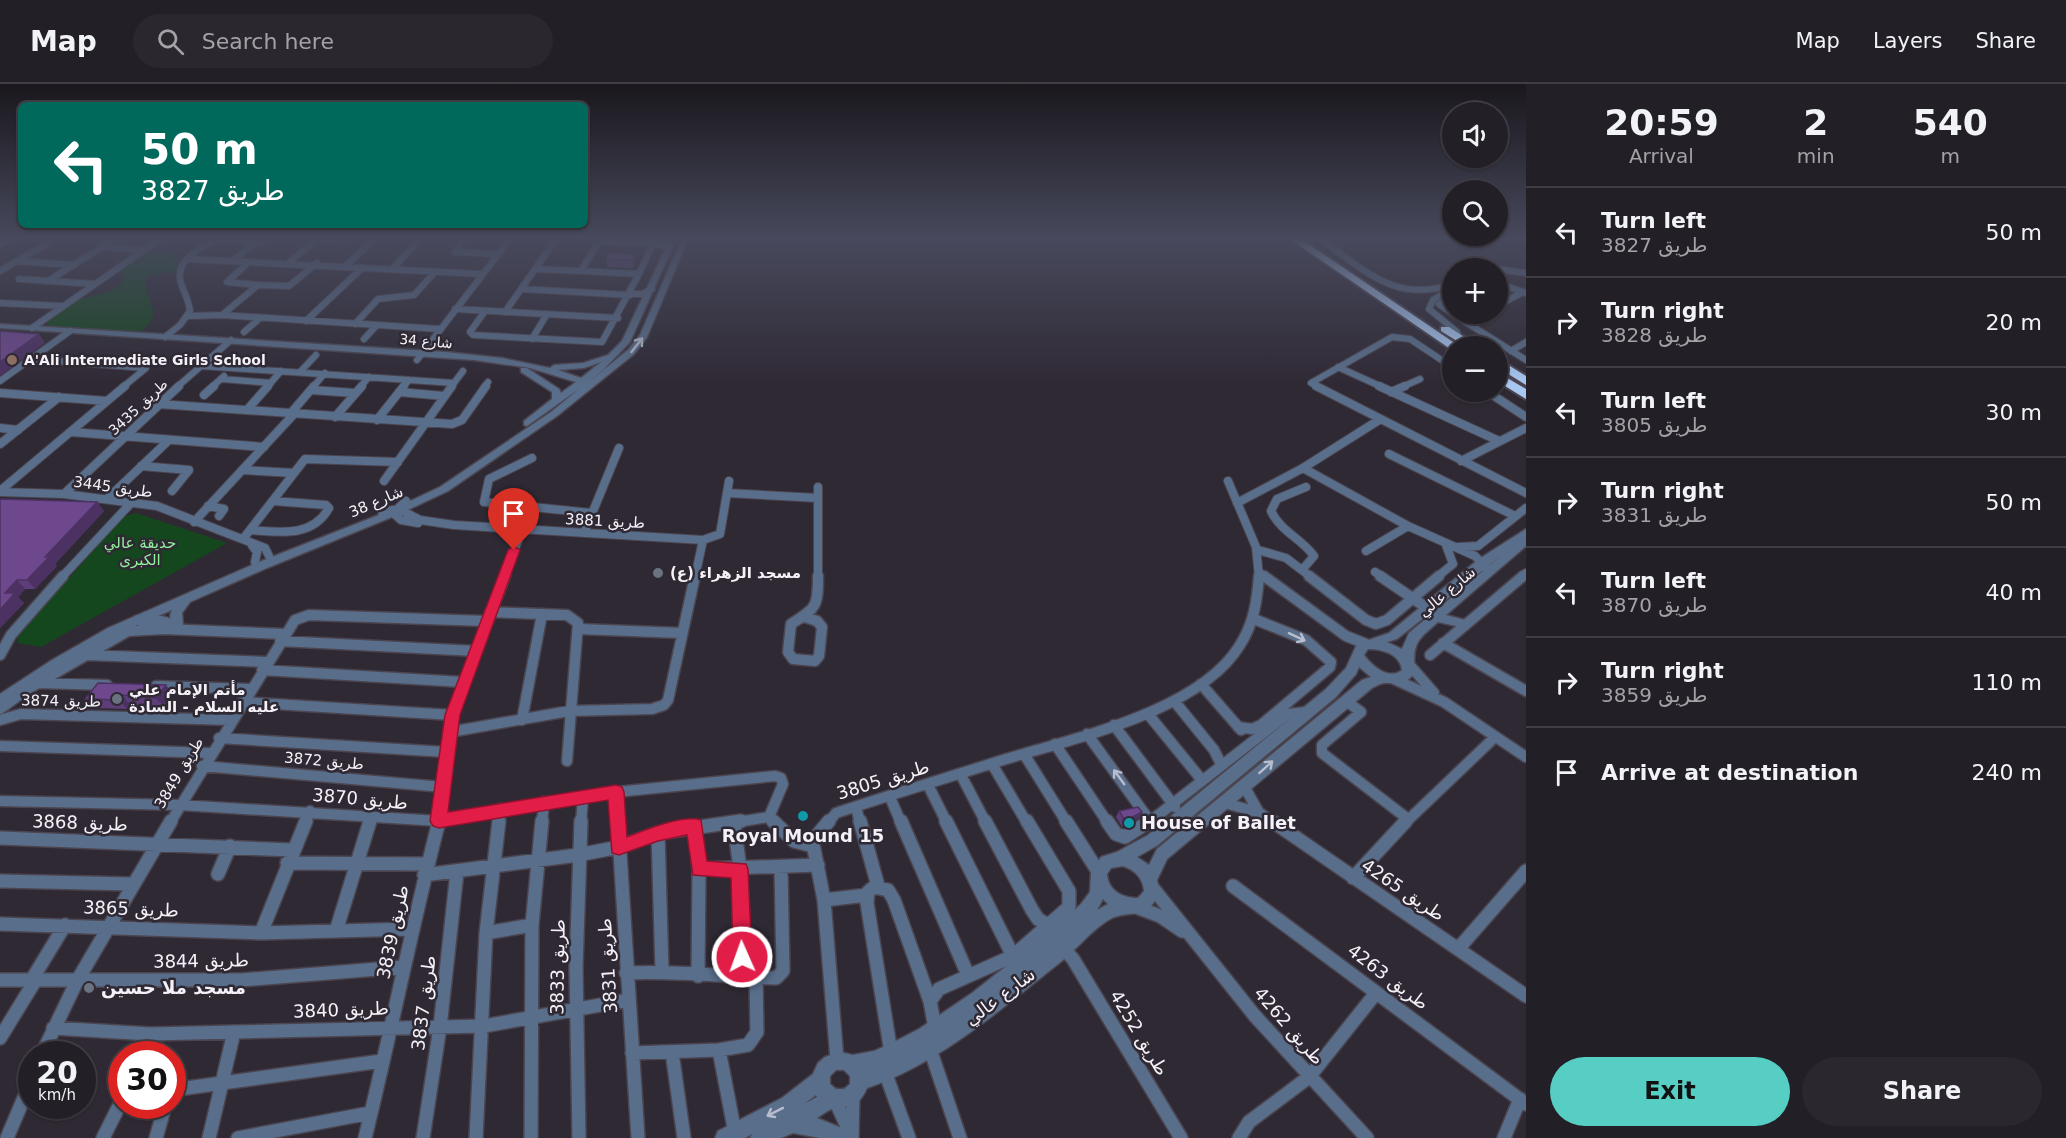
<!DOCTYPE html>
<meta charset="utf-8">
<style>
:root{--surface:#231f27;--page:#2b272f;--text:#f1f3f6;--muted:#a3a2a7;--line:#403d44;--accent:#56cec3}
body{margin:0;font-family:"DejaVu Sans","Noto Sans Arabic",sans-serif;background:var(--page);color:var(--text);height:100vh;display:flex;flex-direction:column;font-size:22px;white-space:nowrap}
*{box-sizing:border-box;margin:0}
p{font-size:20px;color:var(--muted)}
.icon{flex:none;width:33px;height:33px;fill:none;stroke:currentColor;stroke-width:2;stroke-linecap:round;stroke-linejoin:round}
.map{position:relative;flex:1;overflow:hidden}
.panel{display:flex;flex-direction:column;background:var(--surface);width:540px}
.panel>*{flex:none}
.banner{position:absolute;left:18px;top:18px;width:570px;height:126px;border-radius:9px;box-shadow:0 2px 4px #0004,0 0 0 2px var(--line);background:#00695c;color:#fff;overflow:hidden}
.tools{position:absolute;left:1442px;top:18px;display:grid;gap:12px}
.tools a{display:grid;place-items:center;width:66px;height:66px;border-radius:50%;background:var(--surface);box-shadow:0 2px 4px #0004,0 0 0 2px var(--line);font-size:30px}
.speed{position:absolute;left:18px;top:957px;display:flex;gap:12px;font-size:30px;font-weight:700;text-align:center}
.speed>*{display:grid;place-content:center;width:78px;height:78px;border-radius:50%;background:var(--surface);box-shadow:0 2px 4px #0004,0 0 0 2px var(--line);line-height:1}
.speed small{font-size:15px;font-weight:400}
.speed .limit{border:9px solid #d22;background:#fff;color:#111}
.pin{position:absolute;display:grid;place-items:center;width:51px;height:51px;color:#fff;margin:-62px -26px;border-radius:50% 50% 50% 0;rotate:-45deg;box-shadow:0 0 6px #0007}
.pin .icon{rotate:45deg}
.me{position:absolute;width:66px;margin:-33px;rotate:358deg;stroke-linejoin:round;filter:drop-shadow(0 0 4px #0008)}
.turn{display:flex;align-items:center;gap:21px;height:126px;padding:0 24px;font-size:27px}
.turn .icon{width:78px;height:78px;stroke-width:2.5}
.turn b{display:block;font-size:42px;line-height:51px}
.eta{display:flex;justify-content:space-evenly;align-items:center;height:102px;text-align:center}
.eta b{font-size:36px;font-weight:700;line-height:42px}
.primary-button{display:flex;gap:12px;margin-top:auto;padding:12px 24px}
.primary-button a{flex:1;height:69px;border-radius:36px;background:var(--accent);color:#111;font-size:24px;font-weight:700;line-height:69px;text-align:center}
.primary-button a+a{background:var(--page);color:var(--text)}
ul{padding:0;list-style:none}
li{display:flex;align-items:center;gap:18px;height:90px;padding:0 24px;border-top:2px solid var(--line)}
li div{flex:1}
li b{display:block;font-size:22px}
li em{font-style:normal}
header{display:flex;align-items:center;gap:36px;box-sizing:border-box;height:84px;padding:0 30px;background:var(--surface);border-bottom:2px solid var(--line)}
header strong{font-size:28px}
nav{display:flex;gap:33px;margin-inline-start:auto;font-size:21px}
.search{width:420px;height:54px;background:var(--page);display:flex;align-items:center;gap:15px;box-sizing:border-box;padding:0 21px;border-radius:33px;color:var(--muted);font-size:22px}
main{display:flex;flex:1;min-height:0}
.map>svg:first-child{display:block}
.green{fill:#15471e}
.lines{fill:none;stroke-linecap:round;stroke-linejoin:round}
.minor-far3-casing{stroke:#4b4550;stroke-width:8}
.minor-far2-casing{stroke:#4b4550;stroke-width:10}
.minor-far1-casing{stroke:#4b4550;stroke-width:13}
.minor-casing{stroke:#4b4550;stroke-width:16}
.tertiary-casing{stroke:#4b4550;stroke-width:3}
.motorway-casing{stroke:#4b4550;stroke-width:4}
.minor-far3{stroke:#596e8a;stroke-width:6}
.minor-far2{stroke:#596e8a;stroke-width:8}
.minor-far1{stroke:#596e8a;stroke-width:10}
.minor{stroke:#596e8a;stroke-width:13}
.tertiary{fill:#596e8a;fill-rule:evenodd}
.motorway{fill:#a8c8f2;fill-rule:evenodd}
.wall{fill:#5e3e79}
.shaded-wall{fill:#4c3263}
.building{fill:#6d488d;stroke:#4c3263;stroke-width:1.5}
.oneway{stroke:#b7bdcd}
.route{fill:#e11d48;stroke:#92132f;stroke-width:1.5}
.education-dot{fill:#8d6e63;stroke:#2f2934;stroke-width:2}
.worship-dot{fill:#6b7280;stroke:#2f2934;stroke-width:2}
.culture-dot{fill:#0f9aa8;stroke:#2f2934;stroke-width:2}
.labels{text-anchor:middle;stroke-width:5;stroke-linejoin:round;paint-order:stroke}
.far-street-label{font-size:14px;fill:#f5f1f9;stroke:#2f2934}
.far-poi-label{font-size:14px;font-weight:bold;fill:#f5f1f9;stroke:#2f2934;text-anchor:start}
.street-label{font-size:15px;fill:#f5f1f9;stroke:#2f2934}
.park-label{font-size:15px;fill:#93f09d;stroke:#2f2934}
.poi-label{font-size:15px;font-weight:bold;fill:#f5f1f9;stroke:#2f2934;text-anchor:start}
.near-street-label{font-size:18px;fill:#f5f1f9;stroke:#2f2934}
.near-poi-label{font-size:18px;font-weight:bold;fill:#f5f1f9;stroke:#2f2934;text-anchor:start}
</style>
<header>
<strong>Map</strong>
<div class="search"><svg class="icon" aria-label="search" viewBox="0 0 24 24"><circle cx="10" cy="10" r="6"/><path d="M15 15l6 6"/></svg>Search here</div>
<nav><a>Map</a><a>Layers</a><a>Share</a></nav>
</header>
<main>
<div class="map">
<svg width="1526" height="1054" viewBox="0 0 1526 1054">
<rect width="100%" height="100%" fill="#2f2934"/>
<!-- green -->
<path class="green" d="M145 168 176 170 173 173 179 178 174 188 149 191 145 197C147 220 165 229 140 248L49 243 45 236C55 230 64 223 73 218 86 210 125 212 124 190L118 186Z
M136 429 227 459 41 563 18 559V552L123 433Z"/>
<g class="lines">
<defs>
<path id="minor-far3" d="M464 155 455 168 497 170
M1321 155C1364 186 1396 220 1452 200
M214 156 262 158
M600 157 653 159 670 164
M0 160 10 155
M102 163 115 155
M187 175 482 190
M17 177 74 181
M232 177 256 158
M249 178 227 198 258 201
M287 180 316 156 346 155
M344 183 375 155
M392 185 420 155
M536 185 581 187 600 155
M1497 185 1526 189
M0 187 55 155
M639 190 655 155
M19 195 95 200
M48 197 102 163 144 166
M1500 200 1526 209
M522 205 630 211
M630 210H642L652 205
M1443 210 1433 216 1429 225 1457 248 1459 255
M1452 212 1439 220 1452 229
M0 219 62 222
M1497 222 1523 208
M455 225 618 234
M485 227 470 248 473 251 602 258 639 190 581 187
M505 228 556 155
M1453 230 1526 276
M222 231 258 201 289 202 317 179
M189 232 222 231 440 245
M306 237 362 184
M1466 238 1483 230
M355 240 378 215 414 211 435 188
M32 244 160 155
M244 248 260 234
M165 253 180 241 190 227C189 215 182 206 180 195 177 175 202 163 216 155
M364 255 377 241
M532 255 547 230
M1511 267 1526 258
M30 275 146 284 123 303
M417 276 510 155
M201 282 454 299
M1338 283 1382 303
M300 288 316 271
M222 295 271 299
M0 297 70 247
M177 303 231 256
M212 303 224 292
M267 303 281 287
M313 303 325 289
M360 303 369 293
M403 303 409 296
M451 303 463 287
M484 303 488 298
M1319 303 1311 299 1392 253 1410 255 1452 283
M1402 303 1420 295"/>
<path id="minor-far2" d="M1316 302 1526 409
M1379 302 1499 357
M311 306 355 309
M399 308 444 312
M1391 308 1405 302
M1488 308 1526 333
M0 309 107 317
M204 311 214 302
M158 320 452 340 462 336 486 302
M247 326 268 302
M291 329 314 302
M335 333 362 302
M377 336 404 302
M0 344 18 346
M71 348 264 363
M0 360 59 313
M1389 370 1515 432
M532 374 489 395 484 418 591 429
M1461 377 1526 344
M141 382 189 386 172 407
M1303 384 1408 442 1475 472 1489 487
M243 386 294 389
M384 397 452 302
M1228 397 1256 463 1259 493
M818 403V493
M0 407 125 302
M0 408 64 410 157 422 265 464 269 472
M727 409 818 414
M64 410 179 302
M108 414 169 356
M406 417 393 429 401 436 418 439
M1237 419 1303 384 1379 336
M208 422 224 425 219 432
M382 428 399 425 420 436 454 441 703 456 720 450 729 397
M194 438 294 330
M250 446C280 448 312 454 329 424L326 421 273 417
M584 449 619 364
M243 455 305 375 398 378
M251 460 257 468 255 478
M1458 463 1478 462 1526 424
M1258 466 1286 474 1311 493
M1366 467 1408 442
M1302 486 1314 472C1301 454 1281 448 1271 427L1277 415 1306 403
M1375 488 1383 493
M1260 489 1266 493
M62 493 132 418
M504 493 522 446
M695 493 703 456
M1437 493 1453 480 1446 461
M1521 493 1526 489"/>
<path id="minor-far1" d="M1264 492 1346 552 1366 560
M1309 492 1366 536 1376 540 1387 536 1439 492
M1380 492 1427 524
M490 528 567 531 578 539 567 677
M146 533 176 541
M805 533 817 537 822 543 819 572 815 577 793 575 788 568 791 540C817 524 818 522 818 492
M138 536 164 545 285 550
M579 545 682 549
M280 557 476 567
M1443 559 1526 607
M0 571 11 551 63 492
M87 571 267 578
M1430 571 1523 492
M1407 578 1434 609
M262 586 463 598
M1394 595 1444 618 1526 673
M38 599 107 601
M1201 600 1241 646
M156 602 250 605
M1346 617 1361 628 1322 661V669L1408 735
M242 618 452 631
M1175 618 1214 666 1221 680
M0 625 26 606 128 547 164 545
M1148 630 1201 695
M0 636 21 630 231 636
M522 636 542 530
M1114 641 1175 723
M1238 643 1252 645 1261 641 1330 583 1331 578 1306 556 1254 535
M450 648 569 627 652 625 664 621 668 616 695 492
M1087 650 1150 737
M219 654 446 668
M1055 660 1108 739
M0 662 210 669
M1024 670 1067 739
M992 680 1027 739
M202 682 443 703
M961 691 986 739
M928 701 947 739
M1244 702 1258 727
M616 708 618 739
M890 713 901 739
M0 717 180 721 439 737 616 708 775 692 781 694 783 700 769 733
M1225 719 1260 729 1274 739
M856 723 860 739
M170 739 295 536 309 531 486 537
M305 739 310 727
M369 739 371 733
M439 739 452 631 505 492
M498 739 500 725
M542 739 544 718
M581 739 583 713
M731 739 769 733 775 739
M828 739 836 729 845 726C899 708 953 692 1006 675 1075 654 1200 627 1240 561 1254 539 1257 517 1259 492
M1148 739 1288 630 1306 628
M1405 739 1495 653"/>
<path id="minor" d="M618 737 638 1054
M773 737 794 757 809 761 829 737
M860 737 878 802
M901 737 968 891
M946 737 1013 872
M985 737 1032 826 1038 835 1052 844
M1066 737 1099 789
M1107 737 1116 750 1125 753 1150 737
M1272 737 1526 912
M734 739 740 785 743 895
M695 742 699 785 698 892
M658 749 662 887
M0 754 292 766
M813 760 824 816 837 976
M287 779 427 780
M699 785 818 781
M218 790 230 762
M424 791 578 771 619 763 658 749 741 737
M1353 794 1406 737
M0 797 132 800
M1233 802 1526 1020
M1152 803 1255 932 1367 1054
M824 816 867 811
M1136 823 1160 832 1182 847
M0 840 261 849 411 845
M336 847 370 737
M261 849 306 737
M486 849 532 841
M1064 865 1073 875 1181 1054
M1458 865 1526 787
M626 889C676 886 726 893 776 894L783 887 781 784
M0 896H241L403 883
M31 897 65 841
M930 917 939 905 1013 872 1069 823V807L1027 737
M53 944 150 950 484 942 628 916
M0 954 35 897
M930 965 960 1054
M719 966 735 1049
M672 968 684 1054
M632 969 719 966 748 961 757 948 756 895
M891 969 867 819 868 808 874 803 888 806 894 816 930 917 935 944
M42 970 77 897 171 737
M141 970 150 950
M885 988 909 1054
M172 1006 382 977
M835 1016 850 1049
M7 1054 32 995
M103 1054 122 1016
M156 1054 165 1022
M209 1054 234 948
M238 1054 370 1029
M365 1054C391 948 412 842 439 737
M423 1054 440 943 457 788
M476 1054 486 849 499 737
M531 1054 532 841 542 737
M579 1054 576 883 581 737
M852 1054 853 1011
M1239 1054 1249 1038 1309 993 1376 909
M1504 1054 1520 1015"/>
<path id="tertiary" d="M670 155H676L630 258 604 285 586 300 628 266 640 251 682 155H688L647 253 634 270 557 332 448 407 397 431 267 484 190 518 182 529 183 541 181 544H173C170 539 169 531 172 526L116 550 60 582 0 622V610L52 576 108 544 259 478 389 427 440 403 551 328 579 305 527 342 524 341V337L552 315V308L521 288V284H527L559 305 561 309 576 298 530 284 474 276 0 244V240L446 268 502 274 550 284 554 281 583 279 608 271 622 257ZM601 278 581 294 558 286 584 284Z
M1526 445V462L1446 531 1469 537 1471 540 1469 543 1465 544 1438 538C1417 556 1412 560 1415 588 1408 600 1398 599 1385 599 1381 599 1376 602 1372 604L1167 775 1157 796 1160 810 1148 826C1136 831 1123 829 1112 834 1093 844 1079 863 1063 876 1002 924 941 979 867 1004 859 1022 852 1022 835 1024 829 1025 822 1031 817 1034L849 1047 852 1054H820L793 1049 781 1054H750L752 1050 745 1054H715L718 1047 782 1014 813 990 818 979 825 973 840 968 853 971 874 967 892 959 919 945 972 909 1057 842 1081 820 1090 808 1091 789 1101 773 1117 768 1148 751 1326 605 1346 584 1357 560 1389 549 1479 475ZM1502 471 1409 549 1402 565 1387 558 1397 555ZM1368 565C1382 565 1400 570 1402 586 1389 597 1372 582 1364 571ZM1359 583 1371 593 1362 596 1157 765 1149 781 1137 773 1158 761 1336 613 1356 590ZM1123 782C1135 786 1143 794 1144 807L1138 814C1123 814 1108 807 1107 790L1111 784ZM1103 815 1108 820 1097 826ZM836 986H844L850 992V1000L844 1005H836L830 1000V992ZM816 1011 817 1013 804 1020Z"/>
<path id="motorway" d="M1290 155H1301L1459 262 1449 264Z
M1441 243H1449L1478 262H1465L1441 247Z
M1497 274 1526 292V301L1497 283Z
M1497 288 1526 305V315L1497 297Z"/>
</defs>
<!-- minor-far3 casing -->
<use href="#minor-far3" class="minor-far3-casing"/>
<!-- minor-far2 casing -->
<use href="#minor-far2" class="minor-far2-casing"/>
<!-- minor-far1 casing -->
<use href="#minor-far1" class="minor-far1-casing"/>
<!-- minor casing -->
<use href="#minor" class="minor-casing"/>
<!-- tertiary casing -->
<use href="#tertiary" class="tertiary-casing"/>
<!-- motorway casing -->
<use href="#motorway" class="motorway-casing"/>
<!-- minor-far3 -->
<use href="#minor-far3" class="minor-far3"/>
<!-- minor-far2 -->
<use href="#minor-far2" class="minor-far2"/>
<!-- minor-far1 -->
<use href="#minor-far1" class="minor-far1"/>
<!-- minor -->
<use href="#minor" class="minor"/>
<!-- tertiary -->
<use href="#tertiary" class="tertiary"/>
<!-- motorway -->
<use href="#motorway" class="motorway"/>
</g>
<!-- wall -->
<path class="wall" d="M635 171V179L633 184 607 183 606 175Z
M0 415 97 418 104 427 55 480 57 482 35 505H25L18 513 24 519 0 544Z
M98 599 173 610 164 623 130 621 127 625 94 624 85 615Z
M1119 727 1139 734 1122 743 1116 733Z"/>
<!-- shaded-wall -->
<path class="shaded-wall" d="M635 171V179L633 184 632 176Z
M39 250 45 259 0 292V278Z
M97 418 104 427 55 480 57 482 35 505 27 496 45 473Z
M17 496 25 505 18 513 24 519 0 544V526L5 509Z
M166 601 173 610 164 623 156 614Z
M122 611 130 621 127 625 119 616Z
M1142 728 1139 734 1122 743 1125 737Z"/>
<!-- building -->
<path class="building" d="M609 169 635 171 632 176 606 175Z
M0 247 39 250 0 278Z
M0 415 97 418 45 473H49L27 496H17L5 509H15L0 526Z
M98 599 166 601 156 614 122 611 119 616 85 615Z
M1138 723 1142 728 1125 737 1119 727Z"/>
<!-- one-way arrows -->
<defs><path id="oneway-shaft" d="M-6 0H5M1.5-3L5.5 0L1.5 3" fill="none" stroke-width="1.6" stroke-linecap="round" stroke-linejoin="round" transform="scale(1.5)"/></defs>
<g class="oneway">
<use href="#oneway-shaft" transform="translate(637 261) rotate(-52)"/>
<use href="#oneway-shaft" transform="translate(1297 553) rotate(25)"/>
<use href="#oneway-shaft" transform="translate(1266 683) rotate(-42)"/>
<use href="#oneway-shaft" transform="translate(1119 693) rotate(-126)"/>
<use href="#oneway-shaft" transform="translate(775 1028) rotate(153)"/>
</g>
<!-- sky -->
<linearGradient id="sky" x2="0" y2="1"><stop stop-color="#1a171d"/><stop offset="0.51" stop-color="#47495c"/><stop offset="1" stop-color="#47495c" stop-opacity="0"/></linearGradient>
<rect width="1526" height="302" fill="url(#sky)"/>
<!-- route -->
<path class="route" d="M514 462 520 466 460 631 448 728 616 701 622 703 624 708 627 753C645 746 683 730 701 736L707 777 746 780 748 785 752 873 749 880 742 882 735 880 733 873 731 794 693 791 687 751 658 757 619 771 612 769 608 716 439 744 433 742 430 737 445 631 508 466Z"/>
<!-- markers -->
<circle class="education-dot" cx="12" cy="276" r="6"/>
<g class="worship-dot">
<circle cx="658" cy="489" r="6"/>
<circle cx="117" cy="615" r="6"/>
<circle cx="89" cy="904" r="6"/>
</g>
<g class="culture-dot">
<circle cx="803" cy="732" r="6"/>
<circle cx="1129" cy="739" r="6"/>
</g>
<g class="labels">
<!-- far-street labels -->
<g class="far-street-label">
<text transform="translate(426 257) rotate(5)" y="5">شارع 34</text>
<text transform="translate(138 323) rotate(-43)" y="5">طريق 3435</text>
</g>
<!-- far-poi labels -->
<g class="far-poi-label">
<text x="24" y="281">A'Ali Intermediate Girls School</text>
</g>
<!-- street labels -->
<g class="street-label">
<text transform="translate(113 403) rotate(8)" y="5">طريق 3445</text>
<text transform="translate(376 418) rotate(-23)" y="5">شارع 38</text>
<text transform="translate(605 437) rotate(3)" y="5">طريق 3881</text>
<text transform="translate(1447 508) rotate(-40)" y="5">شارع عالي</text>
<text transform="translate(61 617) rotate(1)" y="5">طريق 3874</text>
<text transform="translate(324 677) rotate(5)" y="5">طريق 3872</text>
<text transform="translate(179 689) rotate(-59)" y="5">طريق 3849</text>
</g>
<!-- park labels -->
<g class="park-label">
<text x="140" y="464">حديقة عالي<tspan x="140" dy="17">الكبرى</tspan></text>
</g>
<!-- poi labels -->
<g class="poi-label">
<text x="670" y="494">مسجد الزهراء (ع)</text>
<text x="129" y="611">مأتم الإمام علي<tspan x="129" dy="17">عليه السلام - السادة</tspan></text>
</g>
<!-- near-street labels -->
<g class="near-street-label">
<text transform="translate(883 696) rotate(-17)" y="6">طريق 3805</text>
<text transform="translate(360 715) rotate(5)" y="6">طريق 3870</text>
<text transform="translate(80 739) rotate(2)" y="6">طريق 3868</text>
<text transform="translate(1403 806) rotate(34)" y="6">طريق 4265</text>
<text transform="translate(131 825) rotate(2)" y="6">طريق 3865</text>
<text transform="translate(393 848) rotate(-78)" y="6">طريق 3839</text>
<text transform="translate(201 877) rotate(-1)" y="6">طريق 3844</text>
<text transform="translate(608 882) rotate(-94)" y="6">طريق 3831</text>
<text transform="translate(558 883) rotate(-89)" y="6">طريق 3833</text>
<text transform="translate(1388 893) rotate(37)" y="6">طريق 4263</text>
<text transform="translate(1000 913) rotate(-37)" y="6">شارع عالي</text>
<text transform="translate(424 919) rotate(-83)" y="6">طريق 3837</text>
<text transform="translate(341 926) rotate(-2)" y="6">طريق 3840</text>
<text transform="translate(1289 942) rotate(49)" y="6">طريق 4262</text>
<text transform="translate(1139 949) rotate(59)" y="6">طريق 4252</text>
</g>
<!-- near-poi labels -->
<g class="near-poi-label">
<text x="1141" y="745">House of Ballet</text>
<text x="803" y="758" text-anchor="middle">Royal Mound 15</text>
<text x="101" y="910">مسجد ملا حسين</text>
</g>
</g>
</svg>
<div class="tools">
<a><svg class="icon" aria-label="sound" viewBox="0 0 24 24"><path d="M4 9h4l5-4v14l-5-4H4zM17 9q2 3 0 6"/></svg></a>
<a><svg class="icon" aria-label="search" viewBox="0 0 24 24"><circle cx="10" cy="10" r="6"/><path d="M15 15l6 6"/></svg></a>
<a>+</a>
<a>−</a>
</div>
<div class="speed"><div>20<small>km/h</small></div><div class="limit">30</div></div>
<div class="pin" style="left:514px;top:466px;background:#d93025"><svg class="icon" aria-label="arrive" viewBox="0 0 24 24"><path d="M6 21V4h12l-3 4 3 4H6"/></svg></div>
<svg class="me" style="left:742px;top:873px" viewBox="-20 -20 40 40"><circle r="17" fill="#e11d48" stroke="#fff" stroke-width="3"/><path d="M0-11L8 9 0 5-8 9z" fill="#fff"/></svg>
<div class="banner">
<div class="turn"><svg class="icon" aria-label="left" viewBox="0 0 24 24"><path d="M17 20v-9H6M10 6l-5 5 5 5"/></svg><div><b>50 m</b>طريق 3827</div></div>
</div>
</div>
<section class="panel">
<div class="eta">
<div><b>20:59</b><p>Arrival</p></div>
<div><b>2</b><p>min</p></div>
<div><b>540</b><p>m</p></div>
</div>
<ul>
<li><svg class="icon" aria-label="left" viewBox="0 0 24 24"><path d="M17 20v-9H6M10 6l-5 5 5 5"/></svg><div><b>Turn left</b><p>طريق 3827</p></div><em>50 m</em></li>
<li><svg class="icon" aria-label="right" viewBox="0 0 24 24"><path d="M7 20v-9h11M14 6l5 5-5 5"/></svg><div><b>Turn right</b><p>طريق 3828</p></div><em>20 m</em></li>
<li><svg class="icon" aria-label="left" viewBox="0 0 24 24"><path d="M17 20v-9H6M10 6l-5 5 5 5"/></svg><div><b>Turn left</b><p>طريق 3805</p></div><em>30 m</em></li>
<li><svg class="icon" aria-label="right" viewBox="0 0 24 24"><path d="M7 20v-9h11M14 6l5 5-5 5"/></svg><div><b>Turn right</b><p>طريق 3831</p></div><em>50 m</em></li>
<li><svg class="icon" aria-label="left" viewBox="0 0 24 24"><path d="M17 20v-9H6M10 6l-5 5 5 5"/></svg><div><b>Turn left</b><p>طريق 3870</p></div><em>40 m</em></li>
<li><svg class="icon" aria-label="right" viewBox="0 0 24 24"><path d="M7 20v-9h11M14 6l5 5-5 5"/></svg><div><b>Turn right</b><p>طريق 3859</p></div><em>110 m</em></li>
<li><svg class="icon" aria-label="arrive" viewBox="0 0 24 24"><path d="M6 21V4h12l-3 4 3 4H6"/></svg><div><b>Arrive at destination</b></div><em>240 m</em></li>
</ul>
<div class="primary-button"><a>Exit</a><a>Share</a></div>
</section>
</main>
